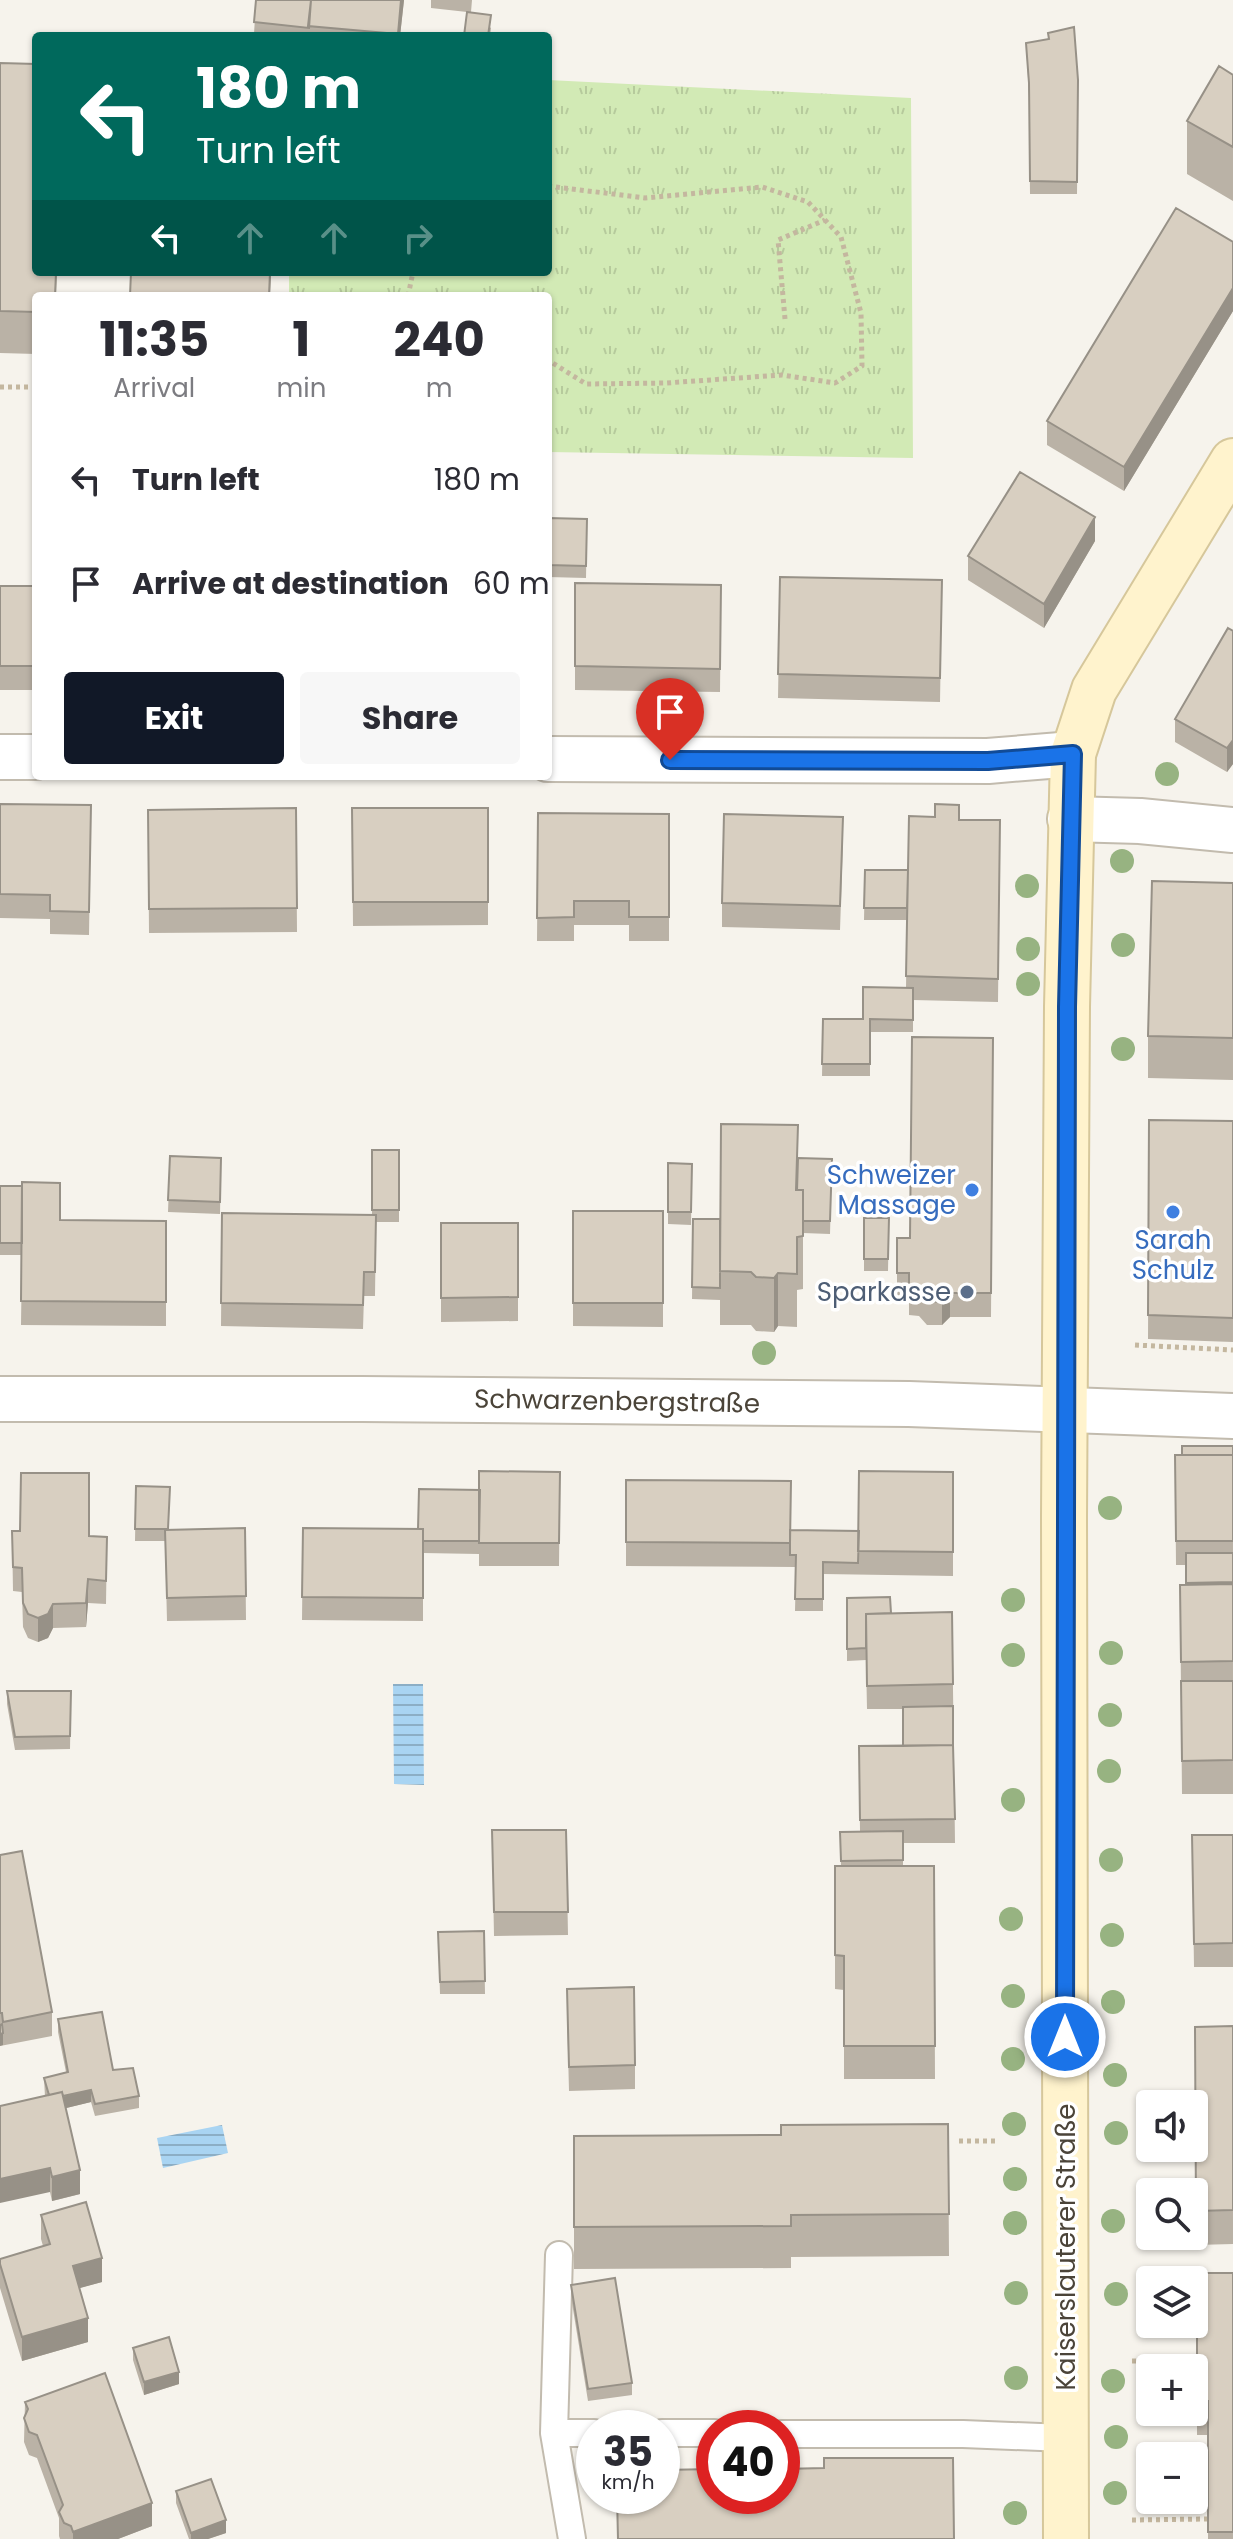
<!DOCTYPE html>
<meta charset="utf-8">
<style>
:root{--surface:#fff;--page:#f7f7f7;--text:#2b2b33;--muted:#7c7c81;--accent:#111827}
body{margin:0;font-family:Poppins,sans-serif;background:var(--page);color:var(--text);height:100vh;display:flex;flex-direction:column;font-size:30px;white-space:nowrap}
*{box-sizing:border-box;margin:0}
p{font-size:26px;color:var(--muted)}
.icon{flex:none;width:44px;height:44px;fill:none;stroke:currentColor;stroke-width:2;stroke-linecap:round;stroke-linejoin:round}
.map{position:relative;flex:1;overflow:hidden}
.details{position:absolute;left:32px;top:292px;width:520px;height:488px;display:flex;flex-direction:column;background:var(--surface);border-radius:8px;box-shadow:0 2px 6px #0004}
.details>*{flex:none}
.hud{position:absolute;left:32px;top:32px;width:520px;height:244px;border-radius:8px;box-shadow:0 2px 6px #0004;background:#00695c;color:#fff;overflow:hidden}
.buttons{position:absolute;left:1136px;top:2090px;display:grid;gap:16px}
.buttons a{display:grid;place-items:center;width:72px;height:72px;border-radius:8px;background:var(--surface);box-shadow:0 2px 6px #0004;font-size:40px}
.speed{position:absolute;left:576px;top:2410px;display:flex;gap:16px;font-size:40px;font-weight:700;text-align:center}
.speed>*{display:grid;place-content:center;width:104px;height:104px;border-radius:50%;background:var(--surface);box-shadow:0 2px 6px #0004;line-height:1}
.speed small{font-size:20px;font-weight:400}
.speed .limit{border:12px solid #d22;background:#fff;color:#111}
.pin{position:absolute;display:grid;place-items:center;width:68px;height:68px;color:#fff;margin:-82px -34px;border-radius:50% 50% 50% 0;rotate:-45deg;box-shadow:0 0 8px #0007}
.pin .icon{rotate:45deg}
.me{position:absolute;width:88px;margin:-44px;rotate:0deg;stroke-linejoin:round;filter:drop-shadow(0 0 6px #0008)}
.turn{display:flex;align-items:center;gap:28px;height:168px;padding:0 32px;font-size:36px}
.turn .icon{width:104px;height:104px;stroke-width:2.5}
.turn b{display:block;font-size:56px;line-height:68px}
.lanes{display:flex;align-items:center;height:76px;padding:0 32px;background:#0003;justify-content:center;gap:40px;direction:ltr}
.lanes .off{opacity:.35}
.eta{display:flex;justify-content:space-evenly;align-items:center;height:136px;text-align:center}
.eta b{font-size:48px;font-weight:700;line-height:56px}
.action{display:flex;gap:16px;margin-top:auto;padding:16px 32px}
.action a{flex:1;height:92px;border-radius:8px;background:var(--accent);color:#fff;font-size:32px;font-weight:700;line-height:92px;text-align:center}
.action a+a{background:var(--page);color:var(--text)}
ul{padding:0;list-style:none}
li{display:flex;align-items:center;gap:24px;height:104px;padding:0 32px}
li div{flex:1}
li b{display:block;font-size:30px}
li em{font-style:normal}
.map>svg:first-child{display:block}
.park{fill:url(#park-tufts)}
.water{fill:url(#water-rules)}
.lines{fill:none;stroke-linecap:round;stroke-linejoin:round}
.lane-casing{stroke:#c2bbae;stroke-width:30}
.street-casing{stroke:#c2bbae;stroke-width:48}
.secondary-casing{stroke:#d6c79b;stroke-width:48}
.path{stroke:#c4b79f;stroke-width:5;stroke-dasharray:4 4;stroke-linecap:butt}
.lane{stroke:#fff;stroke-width:26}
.street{stroke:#fff;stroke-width:44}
.secondary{stroke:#fff3cd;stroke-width:44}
.tree{fill:#97b381}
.wall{fill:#bab2a6}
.shaded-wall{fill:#979187}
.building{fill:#d8cfc1;stroke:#979187;stroke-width:2}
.route-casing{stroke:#114b97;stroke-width:20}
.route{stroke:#1a73e8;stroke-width:14}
.shop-dot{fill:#3f7fe0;stroke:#fff;stroke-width:3}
.service-dot{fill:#5c6f8a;stroke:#fff;stroke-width:3}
.labels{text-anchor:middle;stroke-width:7;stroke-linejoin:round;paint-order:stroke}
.shop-label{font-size:26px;fill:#366cbe;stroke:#fff;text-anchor:end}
.service-label{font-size:26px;fill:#4e5e75;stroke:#fff;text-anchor:end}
.street-label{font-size:26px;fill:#4b4439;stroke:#fff}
</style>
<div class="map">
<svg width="1233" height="2539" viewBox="0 0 1233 2539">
<defs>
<pattern id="park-tufts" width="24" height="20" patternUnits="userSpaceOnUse" patternTransform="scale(2)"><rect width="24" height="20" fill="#d2eab5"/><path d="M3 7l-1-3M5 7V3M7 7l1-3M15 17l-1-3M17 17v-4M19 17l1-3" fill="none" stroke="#b6ca9c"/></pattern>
<pattern id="water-rules" width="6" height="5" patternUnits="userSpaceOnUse" patternTransform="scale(2)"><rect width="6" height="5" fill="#a9d4f2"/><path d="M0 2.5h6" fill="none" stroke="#8caec5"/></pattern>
</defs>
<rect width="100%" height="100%" fill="#f6f3ec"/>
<!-- park -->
<path class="park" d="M548 80 911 98 913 458 548 452V296H289V272H548Z"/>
<!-- water -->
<path class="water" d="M393 1684H423L424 1785 394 1784Z
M222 2125 228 2153 163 2168 157 2138Z"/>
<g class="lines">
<defs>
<path id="lane" d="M559 2255 554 2433 572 2539
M554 2433H594
M662 2433H714
M782 2434H963L1065 2438"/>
<path id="street" d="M0 757H36
M548 759 988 761 1073 754
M1070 819 1140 821 1233 830
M0 1399H362L909 1404 1233 1416"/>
<path id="secondary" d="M1066 2539 1064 1517 1067 1007 1073 754 1094 690 1233 461"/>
</defs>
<!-- lane casing -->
<use href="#lane" class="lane-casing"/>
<!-- street casing -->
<use href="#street" class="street-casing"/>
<!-- secondary casing -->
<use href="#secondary" class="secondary-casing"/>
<!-- path -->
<path class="path" d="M548 186 645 198 762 187 808 202 841 237 861 313 862 366 835 383 782 375 666 383 586 384 548 360
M408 296 413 272
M785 319 778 240 825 220
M0 387H36
M1135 1345 1233 1350
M959 2141H997
M1132 2361 1197 2360
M1132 2520 1208 2519"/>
<!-- lane -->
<use href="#lane" class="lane"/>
<!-- street -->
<use href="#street" class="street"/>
<!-- secondary -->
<use href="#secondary" class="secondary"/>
</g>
<!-- trees -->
<g class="tree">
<circle cx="1167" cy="774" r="12"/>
<circle cx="1122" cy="861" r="12"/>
<circle cx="1027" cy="886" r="12"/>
<circle cx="1123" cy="945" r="12"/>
<circle cx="1028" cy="949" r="12"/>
<circle cx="1028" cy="984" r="12"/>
<circle cx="1123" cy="1049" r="12"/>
<circle cx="764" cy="1353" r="12"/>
<circle cx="1110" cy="1508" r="12"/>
<circle cx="1013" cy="1600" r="12"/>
<circle cx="1111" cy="1653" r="12"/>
<circle cx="1013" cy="1655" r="12"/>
<circle cx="1110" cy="1715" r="12"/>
<circle cx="1109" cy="1771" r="12"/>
<circle cx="1013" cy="1800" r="12"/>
<circle cx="1111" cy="1860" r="12"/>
<circle cx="1011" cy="1919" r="12"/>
<circle cx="1112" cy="1935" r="12"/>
<circle cx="1013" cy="1996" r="12"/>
<circle cx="1113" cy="2002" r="12"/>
<circle cx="1013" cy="2059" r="12"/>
<circle cx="1115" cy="2075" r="12"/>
<circle cx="1014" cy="2124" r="12"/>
<circle cx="1116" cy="2133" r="12"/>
<circle cx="1015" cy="2179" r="12"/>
<circle cx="1113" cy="2221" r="12"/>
<circle cx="1015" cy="2223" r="12"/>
<circle cx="1016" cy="2293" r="12"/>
<circle cx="1116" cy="2294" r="12"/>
<circle cx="1016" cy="2378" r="12"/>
<circle cx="1113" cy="2381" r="12"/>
<circle cx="1116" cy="2437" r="12"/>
<circle cx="1115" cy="2493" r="12"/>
<circle cx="1015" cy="2513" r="12"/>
</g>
<!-- wall -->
<path class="wall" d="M256 0H404L400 36H270L254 34Z
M431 0H472L471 12 491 28 490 36H464L467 12 431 8Z
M1048 33 1078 80 1077 194H1030L1029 96 1026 43 1048 39Z
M0 63 36 272H57L56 296H36V354L0 353Z
M1233 75V201L1187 174V121Z
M1233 242V311L1124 491 1047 445V421Z
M548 518 587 519 586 578 548 577Z
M1095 541 1044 628 968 580V556Z
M780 577 942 580 940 702 778 698Z
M575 583 721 585 720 692 575 690Z
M0 586H35L34 690H0Z
M1233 631V764L1227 772 1175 742V719Z
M0 804 91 805 89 935 50 934V919L0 918Z
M296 808 297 932 149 933 148 810Z
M352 808H488V925L353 926Z
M538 813 669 814V941H629V925H574V941H537Z
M959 820H1000L998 1002 913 1000V1032H870V1076H822L823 1019H863L906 988 907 920H864L865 870H908Z
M843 841 840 930 722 927V903Z
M1233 883V1080L1148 1078V1036Z
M993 1038 991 1317H950L942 1325H927L919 1316 909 1315V1296L897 1297V1238H910Z
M1149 1120 1233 1121V1342L1148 1339Z
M372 1150H399V1222H376L375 1296H364L363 1329 221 1326 222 1213 372 1215Z
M170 1156 221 1158 220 1214 168 1212Z
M832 1159 830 1234 803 1233V1289L797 1290V1327L778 1326 774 1332 756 1331 751 1325H720V1300L692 1299 693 1219H720L798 1172Z
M668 1163 692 1164 691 1225 668 1224Z
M0 1186 60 1220 166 1221V1326L21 1325 22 1255H0Z
M573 1211H663V1327L573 1326Z
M864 1218H889L888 1271H864Z
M441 1223H518V1321L441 1322Z
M1233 1446V1794H1182L1180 1585H1186V1565H1176L1175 1455H1182Z
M560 1472 559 1566H479V1526V1554L423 1553V1621L302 1620 303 1528 418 1529 479 1490Z
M953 1472V1576L823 1574V1611H795L796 1567 626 1566V1480L790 1530 859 1531Z
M136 1486 169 1530 245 1528 246 1620 167 1621 165 1541H135Z
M12 1531 107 1537 106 1604 88 1603 86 1627 53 1628 48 1638 38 1642 28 1638 23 1627 22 1592 13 1591Z
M847 1598 891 1613 952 1612 955 1843H903V1866H934L935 2079H844V1990L835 1989V1866H841L840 1832 860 1831 859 1746H903V1709H867L866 1660 847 1661Z
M7 1691H71L70 1749 15 1750 7 1704Z
M492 1830H566L568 1935 494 1936Z
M1192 1835H1233V1967H1194Z
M0 1855 52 2012V2036L0 2046Z
M484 1931 485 1994H440L438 1932Z
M567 2013 635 2065V2089L569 2091Z
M58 2019 113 2070 139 2096V2108L95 2116 91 2102 66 2108 80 2194 52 2201 50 2192 44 2078 66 2072 58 2032Z
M1233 2026V2244L1196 2245 1195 2027Z
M948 2124 949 2256 791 2257V2268L574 2269V2136L781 2135Z
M41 2215 102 2282 79 2288 88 2342 22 2361 0 2288V2259L43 2246 41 2239Z
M1197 2273H1233V2539H1208V2435H1197Z
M571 2285 632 2383V2395L588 2401 571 2297Z
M133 2348 179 2384 144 2395 133 2360Z
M25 2402 152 2526 118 2539H60L59 2536V2518L37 2458 29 2455 24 2442Z
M176 2491 226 2533 208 2539H189L176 2503Z"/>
<!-- shaded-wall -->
<path class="shaded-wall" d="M401 0H404L400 36H398Z
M270 272H271L270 296H269Z
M1233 288V311L1124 491V467Z
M1095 517V541L1044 628V604Z
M1233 740V764L1227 772V748Z
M778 1273V1326L774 1332V1278Z
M950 1293V1317L942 1325V1302Z
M88 1579V1603L86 1627V1603Z
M53 1604V1628L48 1638 38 1642V1618Z
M3 2033V2045L0 2046V2034Z
M91 2090V2102L50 2112V2100Z
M50 2168V2192L0 2203V2179Z
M80 2170V2194L52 2201V2177Z
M102 2258V2282L73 2290V2266Z
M88 2318V2342L22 2361V2337Z
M179 2372V2384L144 2395V2382Z
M152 2503V2526L118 2539H73V2532Z
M226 2520V2533L208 2539H191V2533Z"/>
<!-- building -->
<path class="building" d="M256 0H311L309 28 254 22Z
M311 0H401L398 34 308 26Z
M467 12 491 15 488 36H464Z
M1074 27 1078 80 1077 182 1030 181 1029 83 1026 43 1049 39 1048 33Z
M0 63 36 64V272H56L55 296H36V312L0 311Z
M1219 66 1233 75V147L1187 121Z
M1176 208 1233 242V288L1124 467 1047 421Z
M131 272H270L269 296H130Z
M1020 472 1095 517 1044 604 968 556Z
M548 518 587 519 586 566 548 565Z
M780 577 942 580 940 678 778 674Z
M575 583 721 585 720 669 575 666Z
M0 586H35L34 666H0Z
M1228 628 1233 631V740L1227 748 1175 719Z
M0 804 91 805 89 912 50 911V895L0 894Z
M935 804 959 805V820H1000L998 979 906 976 909 816 935 817Z
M296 808 297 908 149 909 148 810Z
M352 808H488V902H353Z
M538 813 669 814V917H629V901H574V917L537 918Z
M724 814 843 817 840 906 722 903Z
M865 870H908L907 908H864Z
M1152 881 1233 883V1038L1148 1036Z
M863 987 913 988V1020L870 1019V1064H822L823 1019H863Z
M912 1037 993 1038 991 1293H950L942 1302 927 1301 919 1292H909V1273H897V1238H910Z
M1149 1120 1233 1121V1318L1148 1315Z
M721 1124 798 1125 796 1190H803V1236L797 1237V1274L778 1273 774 1278 756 1277 751 1272 720 1271Z
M372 1150H399V1210H372Z
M170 1156 221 1158 220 1202 168 1200Z
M798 1158 832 1159 830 1221H803V1190H797Z
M668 1163 692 1164 691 1212H668Z
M22 1182 60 1183V1220L166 1221V1302L21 1301Z
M0 1186H22V1243H0Z
M573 1211H663V1303H573Z
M222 1213 376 1215 375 1272H364L363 1305 221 1303Z
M864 1218H889L888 1259H864Z
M693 1219H720V1288L692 1287Z
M441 1223H518V1297L441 1298Z
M1182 1446H1233V1455H1182Z
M1175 1455H1233V1541H1176Z
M479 1471 560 1472 559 1543H479Z
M859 1471 953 1472V1552L858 1551Z
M21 1473H89V1536L107 1537 106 1581 88 1579 86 1603 53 1604 48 1614 38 1618 28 1614 23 1603 22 1568 13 1567 12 1531H20Z
M626 1480 791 1481 790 1543 626 1542Z
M136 1486 170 1487 168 1529H135Z
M419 1489 480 1490 479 1541H423V1529H418Z
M245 1528 246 1596 167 1598 165 1530Z
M303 1528 423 1529V1598L302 1597Z
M790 1530 859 1531 858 1563 823 1562V1599H795L796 1555H790Z
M1186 1553H1233V1582L1186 1583Z
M1233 1584V1661L1181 1662 1180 1585Z
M890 1597 891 1613 866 1614V1648L847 1649V1598Z
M952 1612 953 1684 867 1686 866 1614Z
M1181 1681H1233V1760L1182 1761Z
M7 1691H71L70 1736 15 1737Z
M953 1706V1745L903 1746V1707Z
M953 1745 955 1819 860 1820 859 1746Z
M492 1830H566L568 1912H494Z
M903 1831V1860L841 1861 840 1832Z
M1192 1835H1233V1943L1194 1944Z
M22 1851 52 2012 3 2022 2 2013H0V1855Z
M835 1866H934L935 2046H844V1956L835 1955Z
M484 1931 485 1981 440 1982 438 1932Z
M634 1987 635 2065 569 2067 567 1989Z
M102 2012 113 2070 133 2068 139 2096 95 2104 91 2090 63 2096 62 2092 49 2095 44 2078 68 2072 58 2019Z
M2 2024 3 2033 0 2034V2025Z
M1233 2026V2210L1196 2211 1195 2027Z
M62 2092 80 2170 52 2177 50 2168 0 2179V2106Z
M948 2124 949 2214 791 2215V2226L574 2227V2136L781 2135V2125Z
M86 2202 102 2258 73 2266 88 2318 22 2337 0 2264V2259L50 2244 41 2215Z
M1197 2273H1233V2532H1208V2401H1197Z
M615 2278 632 2383 588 2389 571 2285Z
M169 2337 179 2372 144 2382 133 2348Z
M105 2373 152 2503 73 2532 71 2526 64 2523 59 2512 63 2505 37 2435 29 2432 24 2418 28 2409 25 2402Z
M824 2458H953L954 2539H618L617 2496H662V2470L714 2469V2496H782V2469L824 2468Z
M211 2479 226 2520 191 2533 176 2491Z"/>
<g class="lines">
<defs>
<path id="route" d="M670 760 988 761 1073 754 1067 1007 1065 2037"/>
</defs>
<!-- route casing -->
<use href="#route" class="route-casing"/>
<!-- route -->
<use href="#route" class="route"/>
</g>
<!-- markers -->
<g class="shop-dot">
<circle cx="972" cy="1190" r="8"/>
<circle cx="1173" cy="1212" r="8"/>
</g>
<circle class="service-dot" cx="967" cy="1292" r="8"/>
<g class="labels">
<!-- shop labels -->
<g class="shop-label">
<text x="956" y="1184">Schweizer<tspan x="956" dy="30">Massage</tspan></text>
<text x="1173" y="1249" text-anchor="middle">Sarah<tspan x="1173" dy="30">Schulz</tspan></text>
</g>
<!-- service labels -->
<g class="service-label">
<text x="951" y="1301">Sparkasse</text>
</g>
<!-- street labels -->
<g class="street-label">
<text transform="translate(617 1401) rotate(1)" y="9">Schwarzenbergstraße</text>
<text transform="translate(1066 2247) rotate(-90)" y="9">Kaiserslauterer Straße</text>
</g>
</g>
</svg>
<div class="buttons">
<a><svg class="icon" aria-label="sound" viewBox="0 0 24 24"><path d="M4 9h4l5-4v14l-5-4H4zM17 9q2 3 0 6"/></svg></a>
<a><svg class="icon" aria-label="search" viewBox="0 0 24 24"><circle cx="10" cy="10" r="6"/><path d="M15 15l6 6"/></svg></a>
<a><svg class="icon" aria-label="layers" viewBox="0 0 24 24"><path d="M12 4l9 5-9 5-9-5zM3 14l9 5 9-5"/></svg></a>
<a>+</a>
<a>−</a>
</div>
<div class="speed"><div>35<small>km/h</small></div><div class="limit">40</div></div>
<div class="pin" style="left:670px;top:760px;background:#d93025"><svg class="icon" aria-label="arrive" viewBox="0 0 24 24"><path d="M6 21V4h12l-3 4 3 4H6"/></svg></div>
<svg class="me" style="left:1065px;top:2037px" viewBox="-20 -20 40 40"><circle r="17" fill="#1a73e8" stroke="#fff" stroke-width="3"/><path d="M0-11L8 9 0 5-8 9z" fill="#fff"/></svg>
<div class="hud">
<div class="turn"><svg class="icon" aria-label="left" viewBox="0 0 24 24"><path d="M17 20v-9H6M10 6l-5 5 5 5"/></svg><div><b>180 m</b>Turn left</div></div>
<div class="lanes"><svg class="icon" aria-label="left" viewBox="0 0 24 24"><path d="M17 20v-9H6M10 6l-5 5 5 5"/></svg><svg class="icon off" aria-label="ahead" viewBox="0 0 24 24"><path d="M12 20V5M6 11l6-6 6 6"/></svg><svg class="icon off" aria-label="ahead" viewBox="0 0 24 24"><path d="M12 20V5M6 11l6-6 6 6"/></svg><svg class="icon off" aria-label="right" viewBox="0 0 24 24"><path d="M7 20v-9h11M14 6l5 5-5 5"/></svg></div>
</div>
<section class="details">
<div class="eta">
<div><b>11:35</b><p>Arrival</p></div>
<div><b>1</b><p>min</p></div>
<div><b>240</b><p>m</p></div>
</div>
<ul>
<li><svg class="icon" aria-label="left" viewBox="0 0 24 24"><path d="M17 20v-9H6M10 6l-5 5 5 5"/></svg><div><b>Turn left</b></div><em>180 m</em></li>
<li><svg class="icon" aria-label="arrive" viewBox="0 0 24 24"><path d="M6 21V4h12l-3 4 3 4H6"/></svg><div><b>Arrive at destination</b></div><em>60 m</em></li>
</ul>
<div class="action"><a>Exit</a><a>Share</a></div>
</section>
</div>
